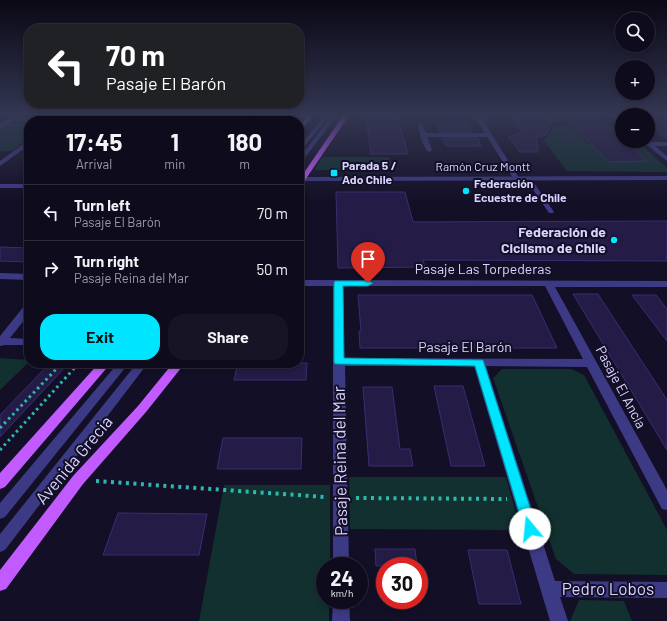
<!DOCTYPE html>
<meta charset="utf-8">
<style>
:root{--surface:#0e0b1c;--page:#171425;--text:#f1f3f6;--muted:#9b9ba3;--line:#2e2b3b;--accent:#00e5ff}
body{margin:0;font-family:Barlow,sans-serif;background:var(--page);color:var(--text);height:100vh;display:flex;flex-direction:column;font-size:15px;white-space:nowrap}
*{box-sizing:border-box;margin:0}
p{font-size:13px;color:var(--muted)}
.icon{flex:none;width:22px;height:22px;fill:none;stroke:currentColor;stroke-width:2;stroke-linecap:round;stroke-linejoin:round}
.map{position:relative;flex:1;overflow:hidden}
.panel{position:absolute;left:24px;top:116px;width:280px;height:252px;display:flex;flex-direction:column;background:var(--surface);border-radius:16px;box-shadow:0 2px 6px #0003,0 0 0 1px var(--line)}
.panel>*{flex:none}
.banner{position:absolute;left:24px;top:24px;width:280px;height:84px;border-radius:16px;box-shadow:0 2px 6px #0003,0 0 0 1px var(--line);background:#202124;color:#fff;overflow:hidden}
.buttons{position:absolute;left:615px;top:12px;display:grid;gap:8px}
.buttons a{display:grid;place-items:center;width:40px;height:40px;border-radius:50%;background:var(--surface);box-shadow:0 2px 6px #0003,0 0 0 1px var(--line);font-size:20px}
.speed{position:absolute;left:316px;top:557px;display:flex;gap:8px;font-size:20px;font-weight:700;text-align:center}
.speed>*{display:grid;place-content:center;width:52px;height:52px;border-radius:50%;background:var(--surface);box-shadow:0 2px 6px #0003,0 0 0 1px var(--line);line-height:1}
.speed small{font-size:10px;font-weight:400}
.speed .limit{border:6px solid #d22;background:#fff;color:#111}
.pin{position:absolute;display:grid;place-items:center;width:34px;height:34px;color:#fff;margin:-41px -17px;border-radius:50% 50% 50% 0;rotate:-45deg;box-shadow:0 0 4px #0007}
.pin .icon{rotate:45deg}
.me{position:absolute;width:44px;margin:-22px;rotate:343deg;stroke-linejoin:round;filter:drop-shadow(0 0 3px #0008)}
.turn{display:flex;align-items:center;gap:14px;height:84px;padding:0 16px;font-size:18px}
.turn .icon{width:52px;height:52px;stroke-width:2.5}
.turn b{display:block;font-size:28px;line-height:34px}
.eta{display:flex;justify-content:space-evenly;align-items:center;height:68px;text-align:center}
.eta b{font-size:24px;font-weight:700;line-height:28px}
.cta{display:flex;gap:8px;margin-top:auto;padding:8px 16px}
.cta a{flex:1;height:46px;border-radius:16px;background:var(--accent);color:#111;font-size:16px;font-weight:700;line-height:46px;text-align:center}
.cta a+a{background:var(--page);color:var(--text)}
ul{padding:0;list-style:none}
li{display:flex;align-items:center;gap:12px;height:56px;padding:0 16px;border-top:1px solid var(--line)}
li div{flex:1}
li b{display:block;font-size:15px}
li em{font-style:normal}
.map>svg:first-child{display:block}
.green{fill:#12302f}
.building{fill:#241b47;stroke:#3b2d73}
.lines{fill:none;stroke-linecap:round;stroke-linejoin:round}
.path-far2{stroke:#2fb8b0;stroke-width:1.5;stroke-dasharray:1 2;stroke-linecap:butt}
.path-far1{stroke:#2fb8b0;stroke-width:3;stroke-dasharray:2.5 3.5;stroke-linecap:butt}
.path{stroke:#2fb8b0;stroke-width:4;stroke-dasharray:3 4.5;stroke-linecap:butt}
.service{fill:#3d3a85;fill-rule:evenodd}
.minor{fill:#3d3a85;fill-rule:evenodd}
.tertiary{fill:#3d3a85;fill-rule:evenodd}
.primary{fill:#c25bff;fill-rule:evenodd}
.route{fill:#00e5ff;stroke:#0095a6}
.poi-dot{fill:#00e5ff;stroke:#130f26;stroke-width:1.5}
.labels{text-anchor:middle;stroke-width:4;stroke-linejoin:round;paint-order:stroke}
.far-poi-label{font-size:12px;font-weight:bold;fill:#d9d4ff;stroke:#130f26;text-anchor:start}
.far-street-label{font-size:12px;fill:#d9d4ff;stroke:#130f26}
.poi-label{font-size:14px;font-weight:bold;fill:#d9d4ff;stroke:#130f26;text-anchor:end}
.street-label{font-size:14px;fill:#d9d4ff;stroke:#130f26}
.near-street-label{font-size:17px;fill:#d9d4ff;stroke:#130f26}
</style>
<div class="map">
<svg width="667" height="621" viewBox="0 0 667 621">
<rect width="100%" height="100%" fill="#130f26"/>
<!-- green -->
<path class="green" d="M264 114H290L285 121H251H261Z
M8 124H29V138L12 151H0V129Z
M555 126H571L589 144H640L667 168V172L567 171 544 141Z
M322 157H389L393 170H314Z
M0 358 29 360V362L0 390Z
M502 369H571L584 375 667 530V575L574 574 556 559 493 378Z
M349 477H506L521 530 350 529Z
M224 485H330V566H325V600H329V621H199Z
M579 600 624 601 632 621H570Z"/>
<!-- building -->
<path class="building" d="M523 114H554L546 135 536 137 538 152H520L508 137 522 132 513 119Z
M561 114H596L622 137V141H627L646 161 609 162Z
M633 114H667V139L648 125V115Z
M366 116H397L408 154H371Z
M436 123H467L473 132H440Z
M443 138H477L481 146H446Z
M336 192H405L413 222 667 221V261L423 260 425 267 338 268Z
M0 247 29 248V262L0 261Z
M573 294H598L667 400V450Z
M358 295H532L557 348H360L359 331H361Z
M632 295H656L667 309V341Z
M50 363H69L0 437V415Z
M238 363H307L306 380H234Z
M434 386H463L485 466H451Z
M363 387H392L400 449H410L413 466H369Z
M223 438H302L301 469H217Z
M118 513 207 514 199 555H103Z
M375 549H415L417 566H376Z
M468 550H507L521 604H479Z"/>
<g class="lines">
<!-- path-far2 -->
<path class="path-far2" d="M249 121 251 117H282L283 114"/>
<!-- path-far1 -->
<path class="path-far1" d="M0 428 62 363
M0 450 79 363"/>
<!-- path -->
<path class="path" d="M96 481 325 497
M356 498 507 499"/>
<!-- service -->
<path class="service" d="M326 114H331L301 151 299 152V146Z
M333 114H338L301 163 299 164V158Z
M201 119H203L205 120 200 121Z
M418 124H422L426 133H489L492 135 489 137H427L432 150 429 152C423 148 418 130 418 124Z
M526 177H530L554 212 553 213H549L525 178Z
M118 363H129L5 517 0 519V503Z
M137 363H148L5 550 0 552V534Z"/>
<!-- minor -->
<path class="minor" d="M15 114H20L18 117 178 118 181 120 13 121 0 129V124Z
M473 114H479L519 178 518 179 513 178Z
M610 114H616L622 119V124Z
M29 140V145L0 166V161Z
M648 140 650 142H667V146H655L667 156V161L642 141Z
M0 273 29 274V280L0 279Z
M299 280 667 281V287H555L667 490V510L662 509 587 367 486 366 555 581 667 582V598L560 597 568 621H550L474 366H345L349 566H333V286H299ZM343 286H545L583 359 344 358Z
M29 304V314L10 338 29 339V345H5L0 346V336L25 305Z
M333 600H349L350 621H332Z"/>
<!-- tertiary -->
<path class="tertiary" d="M667 176V180L299 181V177Z
M0 184H29V188H0Z"/>
<!-- primary -->
<path class="primary" d="M310 114H315L299 132V127Z
M344 114H350L301 186 299 187V180Z
M99 363H111L5 487 0 489V473Z
M173 363H185L146 412 83 484 6 589 0 591V570L73 476 138 406Z"/>
</g>
<!-- sky -->
<linearGradient id="sky" x2="0" y2="1"><stop stop-color="#0a0815"/><stop offset="0.57" stop-color="#333752"/><stop offset="1" stop-color="#333752" stop-opacity="0"/></linearGradient>
<rect width="667" height="201" fill="url(#sky)"/>
<!-- route -->
<path class="route" d="M335 281H368L373 283 368 286H343L344 358 483 360 537 529 535 533 530 535 526 533 524 529 475 366 335 364 334 362V283Z"/>
<!-- markers -->
<g class="poi-dot">
<rect x="330" y="169" width="8" height="8" rx="2"/>
<circle cx="466" cy="191" r="4"/>
<circle cx="614" cy="240" r="4"/>
</g>
<g class="labels">
<!-- far-poi labels -->
<g class="far-poi-label">
<text x="342" y="170">Parada 5 /<tspan x="342" dy="14">Ado Chile</tspan></text>
<text x="474" y="188">Federación<tspan x="474" dy="14">Ecuestre de Chile</tspan></text>
</g>
<!-- far-street labels -->
<g class="far-street-label">
<text x="483" y="171">Ramón Cruz Montt</text>
</g>
<!-- poi labels -->
<g class="poi-label">
<text x="606" y="237">Federación de<tspan x="606" dy="16">Ciclismo de Chile</tspan></text>
</g>
<!-- street labels -->
<g class="street-label">
<text x="483" y="274">Pasaje Las Torpederas</text>
<text x="465" y="352">Pasaje El Barón</text>
<text transform="translate(621 387) rotate(62)" y="5">Pasaje El Ancla</text>
</g>
<!-- near-street labels -->
<g class="near-street-label">
<text transform="translate(74 460) rotate(-50)" y="6">Avenida Grecia</text>
<text transform="translate(340 461) rotate(-91)" y="6">Pasaje Reina del Mar</text>
<text x="608" y="595">Pedro Lobos</text>
</g>
</g>
</svg>
<div class="buttons">
<a><svg class="icon" aria-label="search" viewBox="0 0 24 24"><circle cx="10" cy="10" r="6"/><path d="M15 15l6 6"/></svg></a>
<a>+</a>
<a>−</a>
</div>
<div class="speed"><div>24<small>km/h</small></div><div class="limit">30</div></div>
<div class="pin" style="left:368px;top:283px;background:#d93025"><svg class="icon" aria-label="arrive" viewBox="0 0 24 24"><path d="M6 21V4h12l-3 4 3 4H6"/></svg></div>
<svg class="me" style="left:530px;top:529px" viewBox="-20 -20 40 40"><circle r="19" fill="#fff"/><path d="M0-13L10 11 0 6-10 11z" fill="#00e5ff"/></svg>
<div class="banner">
<div class="turn"><svg class="icon" aria-label="left" viewBox="0 0 24 24"><path d="M17 20v-9H6M10 6l-5 5 5 5"/></svg><div><b>70 m</b>Pasaje El Barón</div></div>
</div>
<section class="panel">
<div class="eta">
<div><b>17:45</b><p>Arrival</p></div>
<div><b>1</b><p>min</p></div>
<div><b>180</b><p>m</p></div>
</div>
<ul>
<li><svg class="icon" aria-label="left" viewBox="0 0 24 24"><path d="M17 20v-9H6M10 6l-5 5 5 5"/></svg><div><b>Turn left</b><p>Pasaje El Barón</p></div><em>70 m</em></li>
<li><svg class="icon" aria-label="right" viewBox="0 0 24 24"><path d="M7 20v-9h11M14 6l5 5-5 5"/></svg><div><b>Turn right</b><p>Pasaje Reina del Mar</p></div><em>50 m</em></li>
</ul>
<div class="cta"><a>Exit</a><a>Share</a></div>
</section>
</div>
